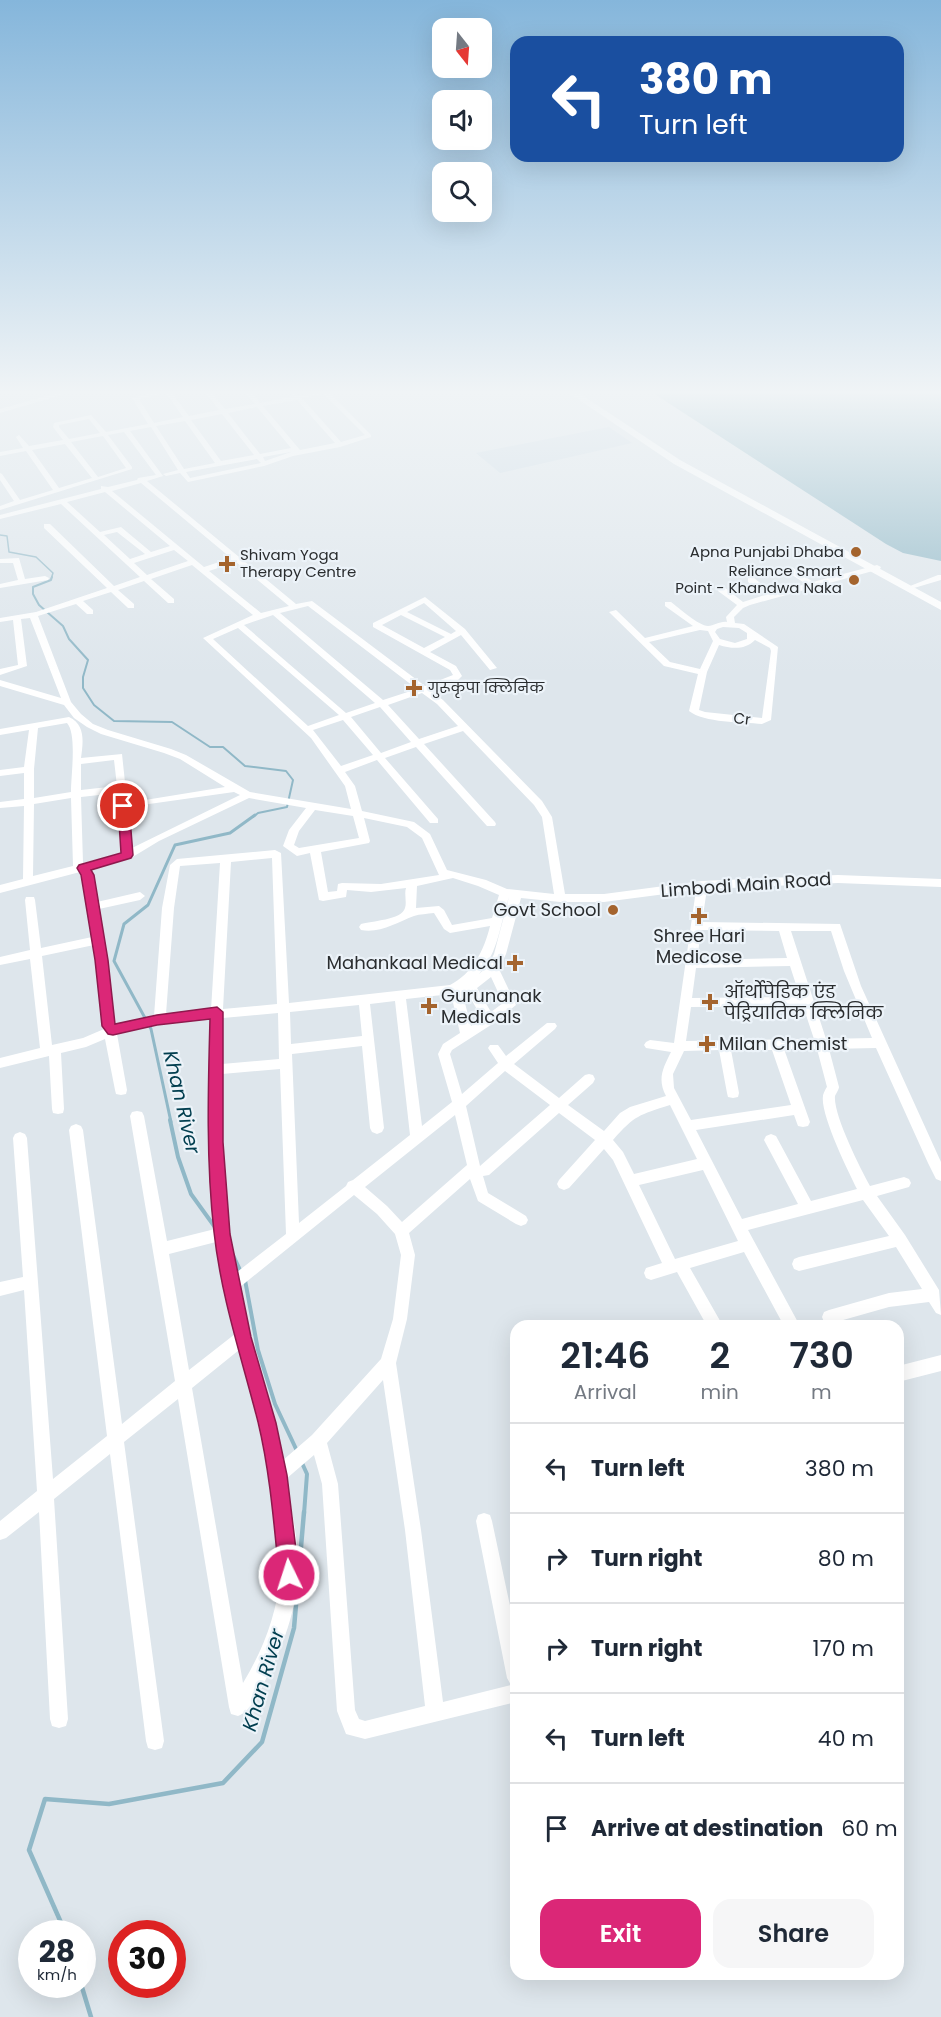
<!DOCTYPE html>
<meta charset="utf-8">
<style>
:root{--surface:#fff;--page:#f6f6f7;--text:#1f2937;--muted:#747a83;--line:#e0e1e3;--accent:#db2777}
body{margin:0;font-family:Poppins,"Noto Sans Devanagari",sans-serif;background:var(--page);color:var(--text);height:100vh;display:flex;flex-direction:column;font-size:22px;white-space:nowrap}
*{box-sizing:border-box;margin:0}
p{font-size:20px;color:var(--muted)}
.icon{flex:none;width:33px;height:33px;fill:none;stroke:currentColor;stroke-width:2;stroke-linecap:round;stroke-linejoin:round}
.map{position:relative;flex:1;overflow:hidden}
.drawer{position:absolute;left:510px;top:1320px;width:394px;height:660px;display:flex;flex-direction:column;background:var(--surface);border-radius:18px;box-shadow:0 6px 24px #0002}
.drawer>*{flex:none}
.banner{position:absolute;left:510px;top:36px;width:394px;height:126px;border-radius:18px;box-shadow:0 6px 24px #0002;background:#1a4fa0;color:#fff;overflow:hidden}
.needle{width:39px;rotate:163deg}
.fabs{position:absolute;left:432px;top:18px;display:grid;gap:12px}
.fabs a{display:grid;place-items:center;width:60px;height:60px;border-radius:12px;background:var(--surface);box-shadow:0 6px 24px #0002;font-size:30px}
.speed{position:absolute;left:18px;top:1920px;display:flex;gap:12px;font-size:30px;font-weight:700;text-align:center}
.speed>*{display:grid;place-content:center;width:78px;height:78px;border-radius:50%;background:var(--surface);box-shadow:0 6px 24px #0002;line-height:1}
.speed small{font-size:15px;font-weight:400}
.speed .limit{border:9px solid #d22;background:#fff;color:#111}
.pin{position:absolute;display:grid;place-items:center;width:51px;height:51px;color:#fff;margin:-26px;border:3px solid #fff;border-radius:50%;box-shadow:0 2px 6px #0007}
.me{position:absolute;width:66px;margin:-33px;rotate:356deg;stroke-linejoin:round;filter:drop-shadow(0 0 4px #0008)}
.turn{display:flex;align-items:center;gap:21px;height:126px;padding:0 30px;font-size:27px}
.turn .icon{width:78px;height:78px;stroke-width:2.5}
.turn b{display:block;font-size:42px;line-height:51px}
.eta{display:flex;justify-content:space-evenly;align-items:center;height:102px;text-align:center}
.eta b{font-size:36px;font-weight:600;line-height:42px}
.button{display:flex;gap:12px;margin-top:auto;padding:12px 30px}
.button a{flex:1;height:69px;border-radius:18px;background:var(--accent);color:#fff;font-size:24px;font-weight:600;line-height:69px;text-align:center}
.button a+a{background:var(--page);color:var(--text)}
ul{padding:0;list-style:none}
li{display:flex;align-items:center;gap:18px;height:90px;padding:0 30px;border-top:2px solid var(--line)}
li div{flex:1}
li b{display:block;font-size:22px}
li em{font-style:normal}
.map>svg:first-child{display:block}
.built{fill:#cddbe6}
.water{fill:#90b8c7}
.lines{fill:none;stroke-linecap:round;stroke-linejoin:round}
.stream-far4{stroke:#90b8c7;stroke-width:1.5}
.stream-far3{stroke:#90b8c7;stroke-width:2}
.stream-far2{stroke:#90b8c7;stroke-width:3}
.stream-far1{stroke:#90b8c7;stroke-width:4}
.stream{stroke:#90b8c7;stroke-width:4.5}
.minor{fill:#fff;fill-rule:evenodd}
.major{fill:#fff;fill-rule:evenodd}
.route{fill:#db2777;stroke:#8e194d;stroke-width:1.5}
.poi-dot{fill:#a4642e;stroke:#ecf3f9;stroke-width:2}
.labels{text-anchor:middle;stroke-width:4.5;stroke-linejoin:round;paint-order:stroke}
.far-poi-label{font-size:15px;fill:#2a2d2f;stroke:#ecf3f9;text-anchor:end}
.far-street-label{font-size:15px;fill:#2a2d2f;stroke:#ecf3f9}
.street-label{font-size:18px;fill:#2a2d2f;stroke:#ecf3f9}
.poi-label{font-size:18px;fill:#2a2d2f;stroke:#ecf3f9;text-anchor:start}
.water-label{font-size:20px;font-style:italic;fill:#013e4f;stroke:#ecf3f9}
</style>
<div class="map">
<svg width="941" height="2017" viewBox="0 0 941 2017">
<rect width="100%" height="100%" fill="#dee6ec"/>
<!-- built -->
<path class="built" d="M609 427 632 443 500 473 476 453Z"/>
<!-- water -->
<path class="water" d="M653 393H941V561L903 553 886 544Z"/>
<g class="lines">
<!-- stream-far4 -->
<path class="stream-far4" d="M0 535 7 536 9 552 36 557 53 573 51 579"/>
<!-- stream-far3 -->
<path class="stream-far3" d="M52 577 51 580 33 587V594L39 605 63 626 69 639 88 660 83 677V688L94 705 114 721 172 722 210 747H223L245 766 286 771 293 780 287 807 258 813 253 817"/>
<!-- stream-far2 -->
<path class="stream-far2" d="M171 1122 151 1029 114 961 124 924 148 905 175 845 230 833 255 815"/>
<!-- stream-far1 -->
<path class="stream-far1" d="M170 1120 178 1157 191 1194 217 1230
M232 1253 241 1272
M245 1280 258 1350 275 1404 297 1451
M302 1463 307 1474 304 1514"/>
<!-- stream -->
<path class="stream" d="M66 1934 29 1850 45 1799 109 1804 223 1783 262 1742 294 1628 304 1512
M81 1984 91 2017"/>
<!-- minor -->
<path class="minor" d="M57 393H68L0 413V409Z
M151 393H166L139 399 154 423 183 417 166 393H172L189 416 219 410 206 393H212L225 409 255 404 246 393H253L260 403 294 396 292 393 299 395 330 393 371 435V437L340 447 293 456 264 466 188 482 180 473 166 476 163 474 178 470 151 427 130 431 163 476 147 481 296 604 312 601 425 686 453 675 450 670 373 627V623L425 597 465 629 497 668 490 670 461 635 430 652 456 666 462 676 457 681 430 690 443 700 542 801 552 817 565 894H604L702 881 838 875 941 879V887L838 883 707 889 702 922 840 924 861 986 941 1162V1181L936 1179 928 1163 876 1048 829 1049 839 1087C839 1089 836 1094 835 1096 833 1114 860 1168 870 1186L904 1177 909 1179 911 1183 909 1187 877 1196 905 1235 939 1290 941 1315 936 1313 929 1302 889 1307 829 1324 824 1322 822 1317 824 1312 829 1310 889 1293 922 1289 896 1247 799 1271 794 1269 792 1264 794 1259 799 1257 889 1236 863 1200 748 1230 800 1326H784L744 1252 690 1268 723 1326H707L677 1272 651 1280 646 1278 644 1273 646 1268 662 1263 613 1160 604 1149 569 1188 564 1190 559 1188 557 1184 559 1180 595 1140 559 1113 489 1175 483 1176 488 1193 526 1216 528 1220 526 1224 521 1226 516 1224 478 1201 470 1179 409 1233 415 1255 407 1319 396 1363 421 1530 443 1702 511 1685 507 1678 476 1521 478 1515 484 1513 490 1515 492 1521 516 1634V1702L365 1739 346 1734 337 1711 322 1484 314 1455 286 1479C291 1509 299 1540 298 1571 297 1609 283 1647 265 1681 259 1693 251 1711 238 1716L231 1714 229 1707 178 1399 124 1442 164 1741 162 1748 155 1750 148 1748 146 1741 110 1454 54 1499 68 1719 66 1726 59 1728 52 1726 50 1719 39 1512 6 1538 0 1540V1521L37 1491 24 1290 0 1296V1282L23 1277 13 1138 15 1134 20 1132 25 1134 27 1138 53 1479 107 1436 69 1130 71 1126 76 1124 81 1126 83 1130 122 1424 175 1381 130 1116 132 1112 137 1111 142 1112 144 1116 167 1241 215 1229 208 1142 211 1019 157 1025 117 1034 127 1090 126 1094 121 1095 116 1094 115 1090 105 1039 86 1047 61 1053 64 1109 63 1113 58 1114 53 1113 52 1109 49 1056 0 1068V1058L40 1048 30 959 0 965V957L30 950 25 900 26 897H34L35 900 41 948 92 937 80 872 0 893V885L23 879 24 806 0 808V802L24 799V773L0 776V770L24 767 29 730 0 735V729L69 717C86 725 83 743 81 758L122 754 132 848 240 795 234 792 135 806V802L139 801 225 787 180 759 164 753 101 734 87 727 74 718 64 705 0 686V680L61 698 30 618 21 619 27 666 0 675V669L18 665 13 620 0 622V618L36 612 107 588 44 528V524H50L114 586 140 577 61 504 0 519V515L101 489V486L108 487 137 480 138 478 156 475 124 432 108 435 132 467V469L0 510V506L14 501 0 480V473L2 474 20 500 53 490 26 451 0 456V452L23 448 16 437 19 435 29 446 63 440 53 427 54 423 91 415 106 432 148 424 132 398ZM324 394 365 435 341 442 302 398ZM297 400 335 443 300 450 263 406ZM257 407 291 448 260 454 228 413ZM222 414 254 455 221 461 191 420ZM89 419 100 433 69 439 59 427V425ZM185 421 215 463 184 469 156 426ZM103 436 126 468 98 477 71 442ZM65 444 92 478 59 488 32 450ZM291 452 265 461 263 457ZM257 459 261 463 190 478 186 472ZM141 483 231 558 204 567 112 491ZM105 492 170 546 151 552 121 527 100 532 67 502ZM117 532 145 554 130 559 104 535ZM174 550 188 561 147 575 134 563ZM236 562 289 606 261 613 209 571ZM192 565 253 615 203 638 311 738 345 786 351 809 250 792 186 755 171 749 108 730 93 724 81 714 71 702 38 616 76 604 87 614H93V610L83 601 111 592 128 608H134V604L118 590 144 581 168 603H174V599L151 579ZM424 603 456 631 451 634 407 612ZM308 606 417 689 383 700 280 613ZM273 615 375 703 346 713 244 625ZM401 615 445 637 424 648 382 625ZM238 628 339 715 308 726 213 639ZM422 693 437 704 458 726 419 739 388 705ZM380 707 411 742 381 753 351 717ZM343 720 373 755 341 766 313 730ZM67 723C77 734 71 775 71 792L34 798V769L38 728ZM463 731 534 805 542 817 554 894 507 889 486 880 447 870 430 834 414 822 362 811 355 786 345 772 377 760 430 823H438V819L385 758 416 747 487 826H495L496 824 495 822 424 744ZM114 760 117 786 81 790V764ZM117 793 122 853 83 863 81 797ZM71 798 73 866 33 876 34 804ZM249 798 306 808 289 830 283 846 297 856 310 853 319 900 323 901 346 897 347 890 371 892 406 888C404 894 407 902 405 908 402 920 371 921 361 924L359 927 361 930C379 934 398 922 414 916 420 914 427 914 434 913L444 929 450 933 490 926C484 951 472 974 450 985L289 1003 281 853 275 850 177 859 170 865 162 908 154 1016 115 1025 108 960 99 909 140 900 145 896 140 892 97 902 90 869 131 858 159 841ZM315 810 353 816 359 838 299 848 294 845 299 831ZM364 818 407 827 422 838 439 875 381 884 342 883 338 884 337 891 328 892 321 852 369 843 370 841ZM272 858 277 1004 223 1009 231 862ZM220 863 211 1010 166 1014 174 908 180 866ZM453 878 478 886 499 895 492 918 452 925 444 910 439 906 416 908 417 886ZM696 890 674 1043 650 1040 646 1042 644 1045 646 1048 671 1052C663 1068 657 1079 666 1096L630 1107 620 1113 604 1131 568 1105 593 1083 595 1079 593 1075 589 1074 585 1075 559 1098 514 1064 555 1029 557 1026 555 1023H547L506 1056 498 1045H490L488 1048 498 1063 462 1094 450 1054 452 1050 494 1023 516 1005 499 969 506 954 521 898 560 902H604ZM509 897 494 954 488 966 479 974C499 952 500 923 509 897ZM701 930 779 931 787 958 697 960ZM791 931H831L844 971 872 1038 826 1039ZM94 945 104 1029 83 1038 52 1045 42 956ZM790 966 800 997 692 998 696 968ZM491 977 503 1003 491 1012 477 988ZM462 992H467L482 1018 471 1026ZM451 994 460 1033 443 1044 438 1054 452 1102 422 1126 406 999ZM395 1001 410 1135 353 1180 348 1182 346 1186 299 1223 292 1054 362 1046 370 1128 372 1132 377 1134 382 1132 384 1128 370 1004ZM359 1005 362 1036 291 1044 290 1012ZM803 1006 814 1039 686 1041 691 1007ZM278 1013 279 1059 222 1064 223 1018ZM784 1049H817L827 1087C826 1088 823 1094 823 1096 820 1114 848 1171 857 1189L811 1201 776 1136 771 1134 766 1136 764 1140 798 1204 742 1219 696 1130 794 1115 798 1126 803 1127 808 1126 810 1122ZM719 1050 727 1093 728 1097 733 1098 738 1097 739 1093 731 1050H772L791 1105 691 1120 674 1088 673 1074 684 1051ZM280 1069 286 1234 237 1272C223 1207 222 1141 222 1074ZM505 1071 550 1105 480 1166 466 1106ZM670 1105 697 1159 634 1174 623 1152 613 1140C635 1115 639 1115 670 1105ZM455 1115 467 1165 402 1222 387 1206 365 1187ZM703 1170 738 1241 675 1259 639 1185ZM354 1195 377 1214 395 1234 401 1255 393 1319 381 1359 312 1435 282 1461 251 1337 240 1287ZM216 1242 235 1334 189 1370 169 1254ZM239 1350C254 1403 266 1457 274 1512 277 1533 282 1554 280 1576 277 1614 263 1650 243 1683L192 1388ZM383 1380 405 1530 425 1706 365 1721 359 1719 355 1710 338 1484 327 1443Z
M19 558 25 579 45 576 49 578 48 580 0 588V584L18 580 13 563H0V559Z
M877 565 881 567 880 569 750 605 743 608 734 617 735 623 744 624 778 647 771 720 762 724C742 722 704 723 689 711L698 674 664 666 609 612 616 610 645 638 693 626 665 606V602H671C679 608 699 626 708 626 714 626 720 621 727 622L726 617 737 605 718 591V587H724L743 602 765 595 748 582V578H754L773 593 806 584 786 571V567H792L813 582ZM723 627 739 628 747 633V639L735 643 720 639 715 632 717 629ZM700 630 708 631 713 641 700 669 670 662 649 642ZM755 640 770 648 771 651 762 718 705 712 699 710 707 672 719 645C732 649 745 650 755 640Z
M938 575H941V580L914 588 910 586Z
M941 1355V1371L898 1382V1366Z"/>
<!-- major -->
<path class="major" d="M569 393H579L680 460 941 602V610L674 464Z"/>
</g>
<!-- sky -->
<linearGradient id="sky" x2="0" y2="1"><stop stop-color="#85b6db"/><stop offset="0.58" stop-color="#f0f4f6"/><stop offset="1" stop-color="#f0f4f6" stop-opacity="0"/></linearGradient>
<rect width="941" height="676" fill="url(#sky)"/>
<!-- route -->
<path class="route" d="M123 803 129 806 133 855 131 858 91 870 94 875 108 960 115 1024 157 1015 217 1007 223 1012V1142L230 1234 251 1337 276 1423 287 1475 299 1575 296 1582 289 1585 282 1582 279 1575C274 1524 270 1472 258 1422 242 1359 221 1297 214 1232 206 1161 208 1090 210 1019L157 1025 113 1035 108 1034 102 1026 95 960 81 875 77 868 79 865 121 853 118 806Z"/>
<!-- markers -->
<g class="poi-dot">
<circle cx="856" cy="552" r="6"/>
<path d="M224 555h6v6h6v6h-6v6h-6v-6h-6v-6h6z"/>
<circle cx="854" cy="580" r="6"/>
<path d="M411 679h6v6h6v6h-6v6h-6v-6h-6v-6h6z"/>
<circle cx="613" cy="910" r="6"/>
<path d="M696 907h6v6h6v6h-6v6h-6v-6h-6v-6h6z"/>
<path d="M512 954h6v6h6v6h-6v6h-6v-6h-6v-6h6z"/>
<path d="M707 993h6v6h6v6h-6v6h-6v-6h-6v-6h6z"/>
<path d="M426 997h6v6h6v6h-6v6h-6v-6h-6v-6h6z"/>
<path d="M704 1035h6v6h6v6h-6v6h-6v-6h-6v-6h6z"/>
</g>
<g class="labels">
<!-- far-poi labels -->
<g class="far-poi-label">
<text x="844" y="557">Apna Punjabi Dhaba</text>
<text x="240" y="560" text-anchor="start">Shivam Yoga<tspan x="240" dy="17">Therapy Centre</tspan></text>
<text x="842" y="576">Reliance Smart<tspan x="842" dy="17">Point - Khandwa Naka</tspan></text>
<text x="428" y="693" text-anchor="start">गुरूकृपा क्लिनिक</text>
</g>
<!-- far-street labels -->
<g class="far-street-label">
<text transform="translate(742 719) rotate(6)" y="5">Cr</text>
</g>
<!-- street labels -->
<g class="street-label">
<text transform="translate(746 885) rotate(-4)" y="6">Limbodi Main Road</text>
</g>
<!-- poi labels -->
<g class="poi-label">
<text x="601" y="916" text-anchor="end">Govt School</text>
<text x="699" y="942" text-anchor="middle">Shree Hari<tspan x="699" dy="21">Medicose</tspan></text>
<text x="503" y="969" text-anchor="end">Mahankaal Medical</text>
<text x="724" y="998">ऑर्थोपेडिक एंड<tspan x="724" dy="21">पेड्रियातिक क्लिनिक</tspan></text>
<text x="441" y="1002">Gurunanak<tspan x="441" dy="21">Medicals</tspan></text>
<text x="719" y="1050">Milan Chemist</text>
</g>
<!-- water labels -->
<g class="water-label">
<text transform="translate(182 1102) rotate(77)" y="7">Khan River</text>
<text transform="translate(263 1680) rotate(-74)" y="7">Khan River</text>
</g>
</g>
</svg>
<div class="fabs">
<a><svg class="needle" viewBox="-14 -14 28 28"><path d="M0-13l5 13h-10z" fill="#e53935"/><path d="M0 13l5-13h-10z" fill="#747a83"/></svg></a>
<a><svg class="icon" aria-label="sound" viewBox="0 0 24 24"><path d="M4 9h4l5-4v14l-5-4H4zM17 9q2 3 0 6"/></svg></a>
<a><svg class="icon" aria-label="search" viewBox="0 0 24 24"><circle cx="10" cy="10" r="6"/><path d="M15 15l6 6"/></svg></a>
</div>
<div class="speed"><div>28<small>km/h</small></div><div class="limit">30</div></div>
<div class="pin" style="left:123px;top:806px;background:#d93025"><svg class="icon" aria-label="arrive" viewBox="0 0 24 24"><path d="M6 21V4h12l-3 4 3 4H6"/></svg></div>
<svg class="me" style="left:289px;top:1575px" viewBox="-20 -20 40 40"><circle r="17" fill="#db2777" stroke="#fff" stroke-width="3"/><path d="M0-11L8 9 0 5-8 9z" fill="#fff"/></svg>
<div class="banner">
<div class="turn"><svg class="icon" aria-label="left" viewBox="0 0 24 24"><path d="M17 20v-9H6M10 6l-5 5 5 5"/></svg><div><b>380 m</b>Turn left</div></div>
</div>
<section class="drawer">
<div class="eta">
<div><b>21:46</b><p>Arrival</p></div>
<div><b>2</b><p>min</p></div>
<div><b>730</b><p>m</p></div>
</div>
<ul>
<li><svg class="icon" aria-label="left" viewBox="0 0 24 24"><path d="M17 20v-9H6M10 6l-5 5 5 5"/></svg><div><b>Turn left</b></div><em>380 m</em></li>
<li><svg class="icon" aria-label="right" viewBox="0 0 24 24"><path d="M7 20v-9h11M14 6l5 5-5 5"/></svg><div><b>Turn right</b></div><em>80 m</em></li>
<li><svg class="icon" aria-label="right" viewBox="0 0 24 24"><path d="M7 20v-9h11M14 6l5 5-5 5"/></svg><div><b>Turn right</b></div><em>170 m</em></li>
<li><svg class="icon" aria-label="left" viewBox="0 0 24 24"><path d="M17 20v-9H6M10 6l-5 5 5 5"/></svg><div><b>Turn left</b></div><em>40 m</em></li>
<li><svg class="icon" aria-label="arrive" viewBox="0 0 24 24"><path d="M6 21V4h12l-3 4 3 4H6"/></svg><div><b>Arrive at destination</b></div><em>60 m</em></li>
</ul>
<div class="button"><a>Exit</a><a>Share</a></div>
</section>
</div>
